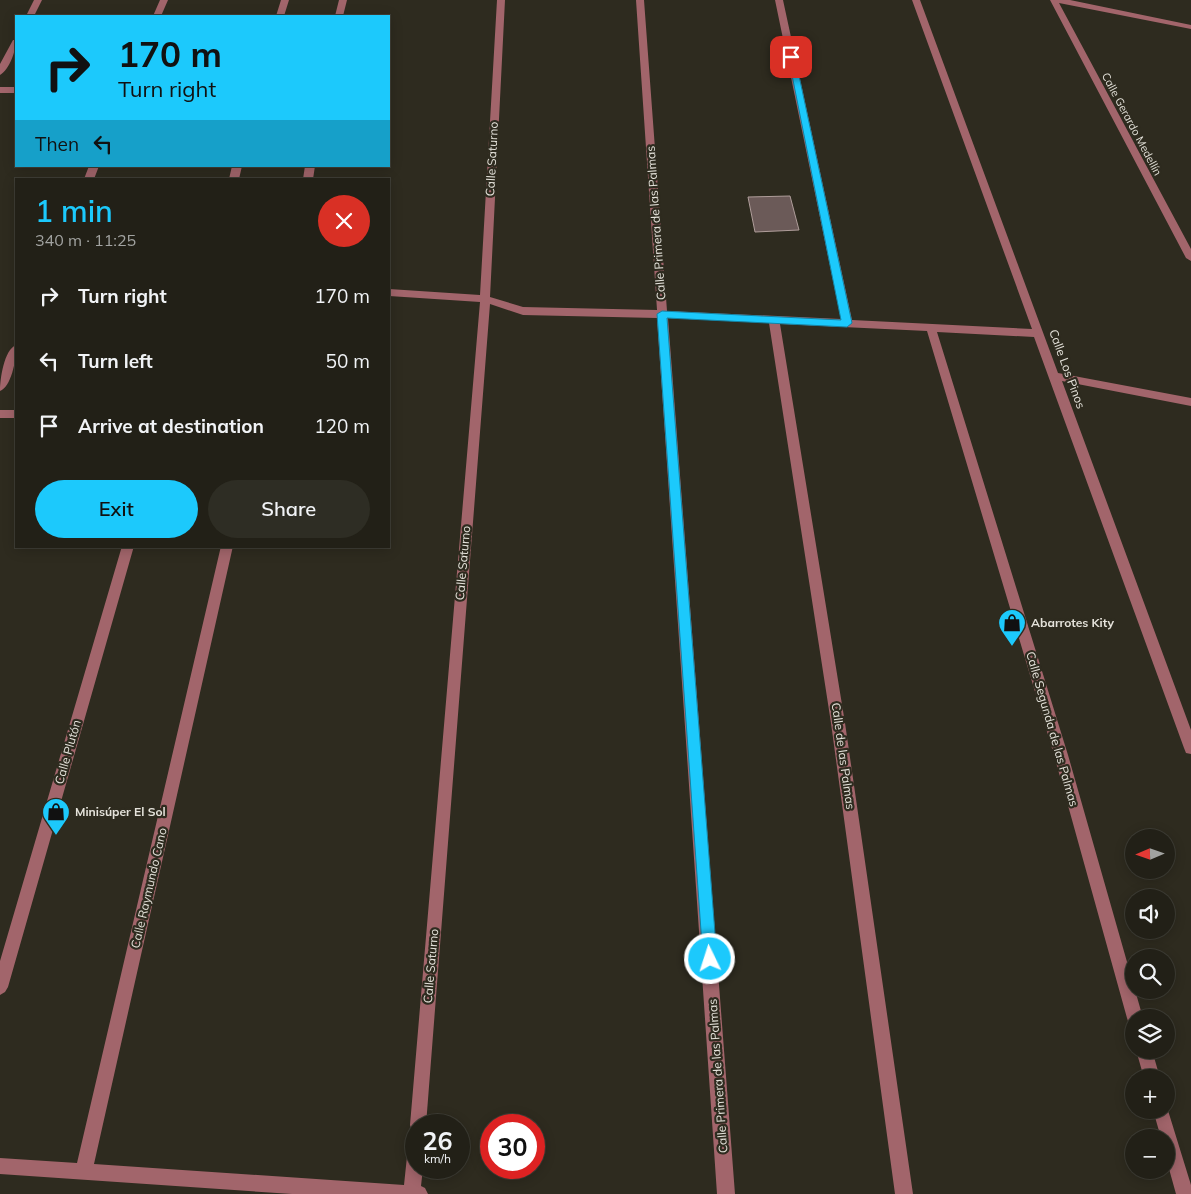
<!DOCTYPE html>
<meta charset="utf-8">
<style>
:root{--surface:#222017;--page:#2e2d24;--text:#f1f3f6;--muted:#a2a3a1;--line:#3f3e36;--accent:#1cc9fc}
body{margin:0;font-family:Mulish,sans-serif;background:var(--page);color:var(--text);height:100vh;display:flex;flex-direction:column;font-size:19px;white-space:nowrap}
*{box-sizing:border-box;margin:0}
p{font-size:16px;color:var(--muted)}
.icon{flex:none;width:28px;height:28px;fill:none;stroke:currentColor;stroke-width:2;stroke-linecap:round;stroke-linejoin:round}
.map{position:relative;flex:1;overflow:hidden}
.details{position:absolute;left:15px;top:178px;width:375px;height:370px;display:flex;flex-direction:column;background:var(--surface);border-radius:0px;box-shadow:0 2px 12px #0003,0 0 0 1px var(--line)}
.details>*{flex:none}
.banner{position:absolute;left:15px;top:15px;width:375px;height:152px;border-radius:0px;box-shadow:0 2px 12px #0003,0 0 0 1px var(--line);background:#1cc9fc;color:#111;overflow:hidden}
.needle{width:32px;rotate:268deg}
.buttons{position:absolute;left:1125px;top:829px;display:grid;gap:10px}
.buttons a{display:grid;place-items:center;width:50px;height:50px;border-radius:50%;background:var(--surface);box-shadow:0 2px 12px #0003,0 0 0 1px var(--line);font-size:25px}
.speed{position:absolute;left:405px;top:1114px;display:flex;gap:10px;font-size:25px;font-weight:700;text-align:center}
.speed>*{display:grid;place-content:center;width:65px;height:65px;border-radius:50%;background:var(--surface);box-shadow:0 2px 12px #0003,0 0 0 1px var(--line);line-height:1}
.speed small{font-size:12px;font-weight:400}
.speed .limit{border:8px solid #d22;background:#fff;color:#111}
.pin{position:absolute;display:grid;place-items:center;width:42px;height:42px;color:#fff;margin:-21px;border-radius:10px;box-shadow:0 2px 8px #0006}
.me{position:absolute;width:55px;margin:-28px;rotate:356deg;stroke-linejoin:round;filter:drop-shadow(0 0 4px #0008)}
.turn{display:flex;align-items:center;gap:18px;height:105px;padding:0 20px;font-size:22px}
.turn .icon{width:65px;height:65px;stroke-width:2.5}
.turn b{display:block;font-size:35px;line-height:42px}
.then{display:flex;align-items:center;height:48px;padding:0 20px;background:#0003;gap:10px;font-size:19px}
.round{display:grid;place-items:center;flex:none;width:52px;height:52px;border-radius:26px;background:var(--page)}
.summary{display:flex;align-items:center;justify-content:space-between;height:85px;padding:0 20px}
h1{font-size:30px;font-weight:600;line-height:38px;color:var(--accent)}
.button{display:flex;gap:10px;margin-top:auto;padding:10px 20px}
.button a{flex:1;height:58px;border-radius:30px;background:var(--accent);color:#111;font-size:20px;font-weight:600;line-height:58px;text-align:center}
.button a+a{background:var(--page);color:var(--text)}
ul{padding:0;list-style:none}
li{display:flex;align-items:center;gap:15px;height:65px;padding:0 20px}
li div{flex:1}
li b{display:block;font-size:19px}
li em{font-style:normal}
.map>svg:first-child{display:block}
.building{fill:#6b5a58;stroke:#af9d9a}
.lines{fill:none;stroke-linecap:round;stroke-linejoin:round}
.minor{fill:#a2656b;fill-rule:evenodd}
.route{fill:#1cc9fc;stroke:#1283a4}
.labels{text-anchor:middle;stroke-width:4.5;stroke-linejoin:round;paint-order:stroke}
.far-street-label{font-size:11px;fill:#e5e3db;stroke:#2e2b1f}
.street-label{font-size:12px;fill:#e5e3db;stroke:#2e2b1f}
.poi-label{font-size:12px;font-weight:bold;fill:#e5e3db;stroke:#2e2b1f;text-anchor:start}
</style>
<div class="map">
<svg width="1191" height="1194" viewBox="0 0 1191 1194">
<rect width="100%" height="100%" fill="#2e2b1f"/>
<!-- building -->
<path class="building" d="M790 196 799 230 755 232 748 197Z"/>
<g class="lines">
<!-- minor -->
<path class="minor" d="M34 0H42L34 16H26Z
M160 0H168L161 16H153Z
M281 0H289L284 16H276Z
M339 0H347L343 16H335Z
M497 0H505L490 297 523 307 657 310 636 0H644L667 311 841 319 775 0H783L852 320 1032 329 912 0H920L1058 373 1191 398V406L1062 381 1191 730V754L1186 753 1184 748 1034 337 937 332 1068 755 1143 1018H1134V1025L1129 1024 1127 1018 1054 755 927 331 780 324 845 723 913 1194H895L831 723 769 323 668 318 735 1194H717L657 318 523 315 490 304 426 1125H416V1133L412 1131 410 1125 480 302 389 296V289L480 295Z
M1050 0H1070L1191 25V29L1059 3 1191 249V261L1186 258Z
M13 40H16C16 50 10 69 0 75V64Z
M0 87H16V93H0Z
M89 166H99L94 179H84Z
M232 166H242L239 179H229Z
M305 166H315L313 179H303Z
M16 345C17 356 12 387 0 391 0 379 4 350 16 345Z
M0 410H16V418H0Z
M122 546H134L8 987 5 992 0 995V961Z
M221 546H233L94 1164 404 1185 408 1147 410 1141 416 1139V1168H423L421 1186 425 1188 428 1194H292L0 1174V1158L77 1163Z
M1136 1050H1152L1160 1078H1144Z
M1166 1104 1191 1185V1194H1176L1166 1158V1138H1161L1153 1110H1166Z"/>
</g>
<!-- route -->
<path class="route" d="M788 55 795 57 852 323 847 327 667 318 717 959 715 964 710 966 705 964 703 959 657 314 662 311 841 320Z"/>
<!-- icons -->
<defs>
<symbol id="shop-pin" viewBox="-11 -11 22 30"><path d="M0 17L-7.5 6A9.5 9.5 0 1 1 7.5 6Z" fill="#1cc9fc" stroke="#2e2b1f"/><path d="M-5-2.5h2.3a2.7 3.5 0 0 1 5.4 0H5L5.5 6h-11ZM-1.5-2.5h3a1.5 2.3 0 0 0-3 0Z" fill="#111"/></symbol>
</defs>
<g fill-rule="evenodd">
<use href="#shop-pin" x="996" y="607" width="32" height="43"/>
<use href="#shop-pin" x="40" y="796" width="32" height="43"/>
</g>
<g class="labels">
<!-- far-street labels -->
<g class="far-street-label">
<text transform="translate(1132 124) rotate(62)" y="4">Calle Gerardo Medellín</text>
</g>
<!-- street labels -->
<g class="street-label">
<text transform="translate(492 159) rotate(-87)" y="4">Calle Saturno</text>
<text transform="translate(656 223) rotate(-94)" y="4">Calle Primera de las Palmas</text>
<text transform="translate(1067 369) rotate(70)" y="4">Calle Los Pinos</text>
<text transform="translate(463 563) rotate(-85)" y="4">Calle Saturno</text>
<text transform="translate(1052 729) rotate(74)" y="4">Calle Segunda de las Palmas</text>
<text transform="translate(68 752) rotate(-74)" y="4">Calle Plutón</text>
<text transform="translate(843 756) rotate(82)" y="4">Calle de las Palmas</text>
<text transform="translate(149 888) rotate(-77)" y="4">Calle Raymundo Cano</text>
<text transform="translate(431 966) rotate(-85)" y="4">Calle Saturno</text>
<text transform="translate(718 1076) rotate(-94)" y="4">Calle Primera de las Palmas</text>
</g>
<!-- poi labels -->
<g class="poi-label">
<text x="1031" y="627">Abarrotes Kity</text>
<text x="75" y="816">Minisúper El Sol</text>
</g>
</g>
</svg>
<div class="buttons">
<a><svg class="needle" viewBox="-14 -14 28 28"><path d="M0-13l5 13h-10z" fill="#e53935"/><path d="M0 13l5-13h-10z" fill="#a2a3a1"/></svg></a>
<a><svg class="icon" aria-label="sound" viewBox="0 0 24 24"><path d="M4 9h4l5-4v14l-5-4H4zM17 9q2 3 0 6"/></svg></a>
<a><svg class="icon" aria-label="search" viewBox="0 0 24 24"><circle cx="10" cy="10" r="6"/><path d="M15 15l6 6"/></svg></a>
<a><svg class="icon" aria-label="layers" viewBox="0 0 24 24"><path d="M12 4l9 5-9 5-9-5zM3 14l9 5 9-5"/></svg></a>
<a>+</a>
<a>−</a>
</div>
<div class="speed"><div>26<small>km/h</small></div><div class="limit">30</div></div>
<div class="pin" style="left:791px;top:57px;background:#d93025"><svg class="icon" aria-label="arrive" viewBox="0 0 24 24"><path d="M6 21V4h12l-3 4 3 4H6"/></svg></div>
<svg class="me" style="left:710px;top:959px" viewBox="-20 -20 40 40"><circle r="17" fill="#1cc9fc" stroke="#fff" stroke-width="3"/><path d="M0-11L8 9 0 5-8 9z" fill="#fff"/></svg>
<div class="banner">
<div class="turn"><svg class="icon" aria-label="right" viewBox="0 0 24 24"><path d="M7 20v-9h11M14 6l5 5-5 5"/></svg><div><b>170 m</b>Turn right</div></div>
<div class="then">Then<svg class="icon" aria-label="left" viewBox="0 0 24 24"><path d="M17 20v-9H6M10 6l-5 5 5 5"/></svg></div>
</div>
<section class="details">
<div class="summary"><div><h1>1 min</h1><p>340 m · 11:25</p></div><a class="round" style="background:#d93025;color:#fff"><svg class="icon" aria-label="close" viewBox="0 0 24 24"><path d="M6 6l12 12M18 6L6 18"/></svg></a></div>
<ul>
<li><svg class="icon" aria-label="right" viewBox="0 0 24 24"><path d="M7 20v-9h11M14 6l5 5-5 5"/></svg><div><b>Turn right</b></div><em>170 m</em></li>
<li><svg class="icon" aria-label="left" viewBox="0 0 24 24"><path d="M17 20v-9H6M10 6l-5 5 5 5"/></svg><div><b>Turn left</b></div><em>50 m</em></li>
<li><svg class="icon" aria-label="arrive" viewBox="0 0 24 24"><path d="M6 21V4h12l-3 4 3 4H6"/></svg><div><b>Arrive at destination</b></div><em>120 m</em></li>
</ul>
<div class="button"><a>Exit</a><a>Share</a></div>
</section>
</div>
